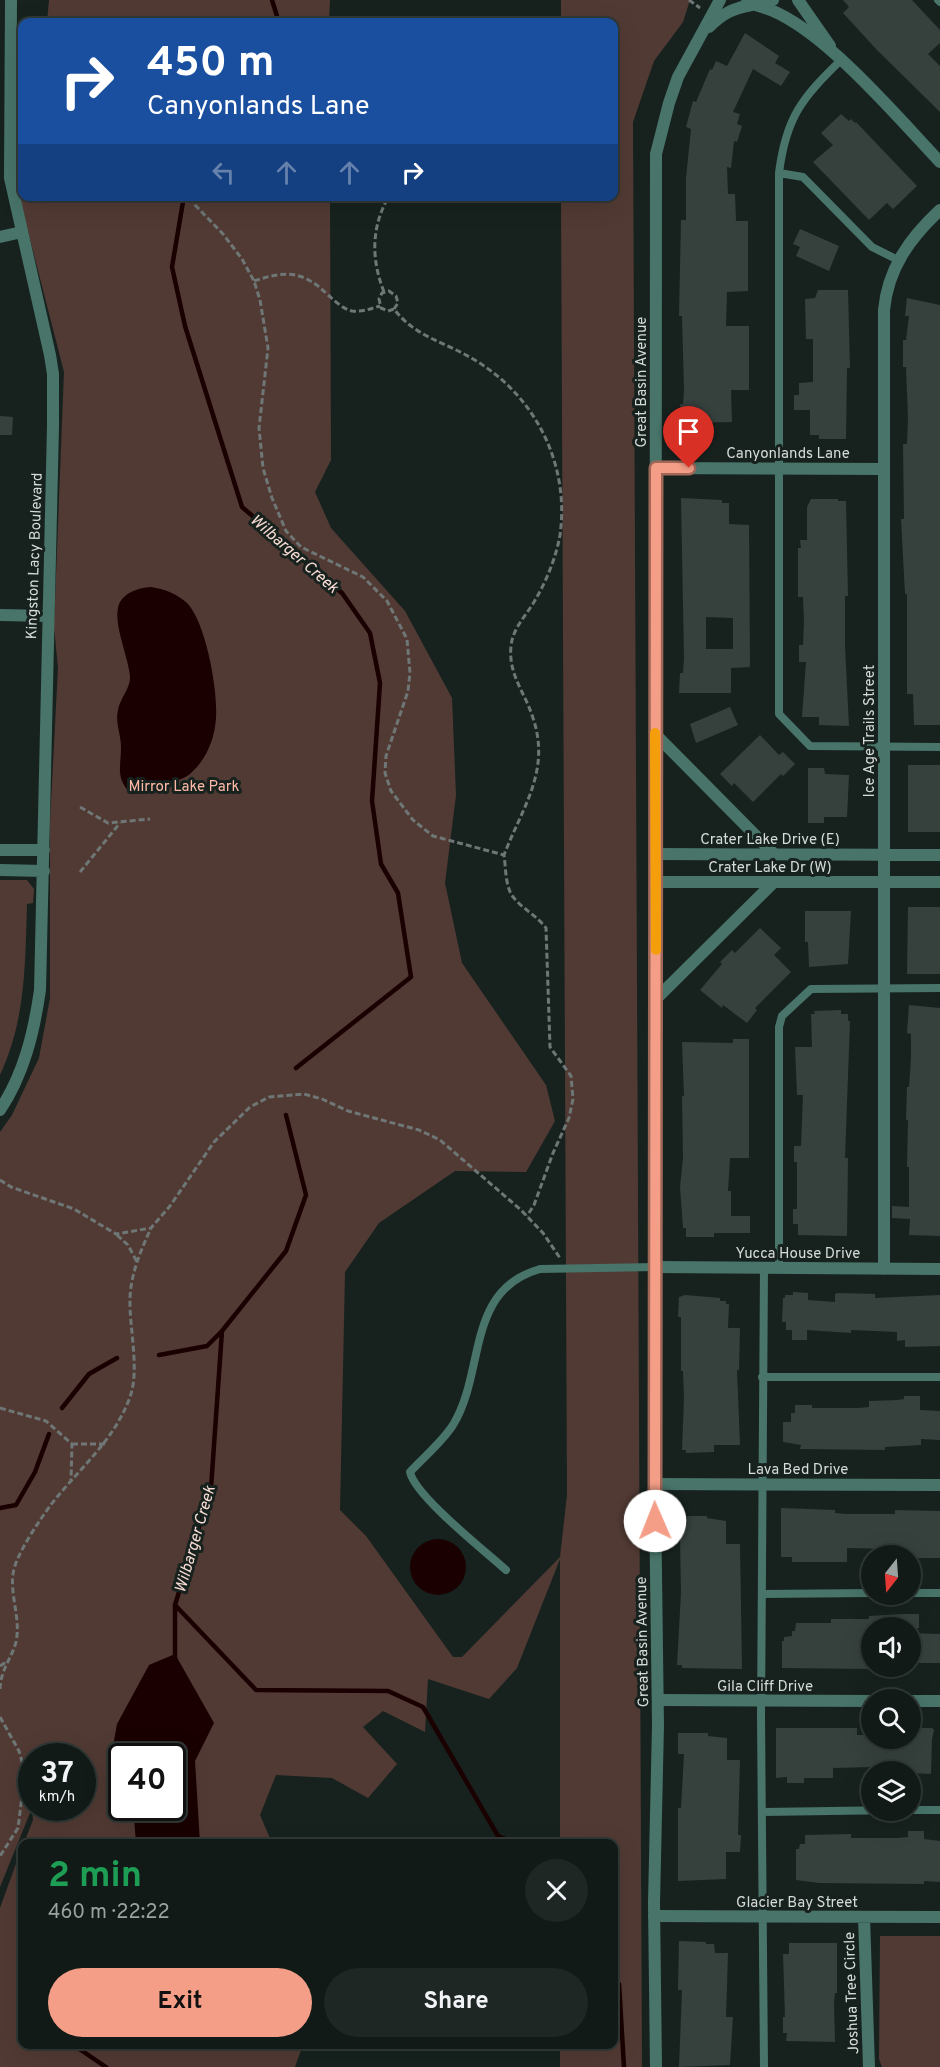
<!DOCTYPE html>
<meta charset="utf-8">
<style>
:root{--surface:#111a17;--page:#1e2724;--text:#f1f3f6;--muted:#9ca1a1;--line:#303836;--accent:#f49e87}
body{margin:0;font-family:Overpass,sans-serif;background:var(--page);color:var(--text);height:100vh;display:flex;flex-direction:column;font-size:22px;white-space:nowrap}
*{box-sizing:border-box;margin:0}
p{font-size:20px;color:var(--muted)}
.icon{flex:none;width:33px;height:33px;fill:none;stroke:currentColor;stroke-width:2;stroke-linecap:round;stroke-linejoin:round}
.map{position:relative;flex:1;overflow:hidden}
.panel{position:absolute;left:18px;top:1839px;width:600px;height:210px;display:flex;flex-direction:column;background:var(--surface);border-radius:12px;box-shadow:0 6px 24px #0002,0 0 0 2px var(--line)}
.panel>*{flex:none}
.guide{position:absolute;left:18px;top:18px;width:600px;height:183px;border-radius:12px;box-shadow:0 6px 24px #0002,0 0 0 2px var(--line);background:#1a4fa0;color:#fff;overflow:hidden}
.needle{width:39px;rotate:197deg}
.fabs{position:absolute;left:861px;top:1545px;display:grid;gap:12px}
.fabs a{display:grid;place-items:center;width:60px;height:60px;border-radius:50%;background:var(--surface);box-shadow:0 6px 24px #0002,0 0 0 2px var(--line);font-size:30px}
.speed{position:absolute;left:18px;top:1743px;display:flex;gap:12px;font-size:30px;font-weight:700;text-align:center}
.speed>*{display:grid;place-content:center;width:78px;height:78px;border-radius:50%;background:var(--surface);box-shadow:0 6px 24px #0002,0 0 0 2px var(--line);line-height:1}
.speed small{font-size:15px;font-weight:400}
.speed .limit{border:3px solid #111;border-radius:9px;background:#fff;color:#111}
.pin{position:absolute;display:grid;place-items:center;width:51px;height:51px;color:#fff;margin:-62px -26px;border-radius:50% 50% 50% 0;rotate:-45deg;box-shadow:0 0 6px #0007}
.pin .icon{rotate:45deg}
.me{position:absolute;width:66px;margin:-33px;rotate:359deg;stroke-linejoin:round;filter:drop-shadow(0 0 4px #0008)}
.turn{display:flex;align-items:center;gap:21px;height:126px;padding:0 30px;font-size:27px}
.turn .icon{width:78px;height:78px;stroke-width:2.5}
.turn b{display:block;font-size:42px;line-height:51px}
.lanes{display:flex;align-items:center;height:57px;padding:0 30px;background:#0003;justify-content:center;gap:30px;direction:ltr}
.lanes .off{opacity:.35}
.round{display:grid;place-items:center;flex:none;width:63px;height:63px;border-radius:32px;background:var(--page)}
.summary{display:flex;align-items:center;justify-content:space-between;height:102px;padding:0 30px}
h1{font-size:36px;font-weight:700;line-height:45px;color:#1e9e55}
.cta{display:flex;gap:12px;margin-top:auto;padding:12px 30px}
.cta a{flex:1;height:69px;border-radius:36px;background:var(--accent);color:#111;font-size:24px;font-weight:700;line-height:69px;text-align:center}
.cta a+a{background:var(--page);color:var(--text)}
.map>svg:first-child{display:block}
.green{fill:#523a34;fill-rule:evenodd}
.water{fill:#1a0000}
.lines{fill:none;stroke-linecap:round;stroke-linejoin:round}
.stream{stroke:#1a0000;stroke-width:4.5}
.building{fill:#36413e;fill-rule:evenodd}
.path{stroke:#6e7775;stroke-width:3;stroke-dasharray:6 3;stroke-linecap:butt}
.service{stroke:#487469;stroke-width:8}
.minor{stroke:#487469;stroke-width:12}
.tertiary{stroke:#487469;stroke-width:12}
.route-casing{stroke:#9f6758;stroke-width:15}
.route{stroke:#f49e87;stroke-width:10}
.slow{stroke:#f59e0b;stroke-width:10}
.labels{text-anchor:middle;stroke-width:6;stroke-linejoin:round;paint-order:stroke}
.street-label{font-size:15px;fill:#d5dbd9;stroke:#17221f}
.park-label{font-size:15px;fill:#ffb9a6;stroke:#17221f}
.water-label{font-size:16px;font-style:italic;fill:#f8dbd3;stroke:#17221f}
</style>
<div class="map">
<svg width="940" height="2067" viewBox="0 0 940 2067">
<rect width="100%" height="100%" fill="#17221f"/>
<!-- green -->
<path class="green" d="M49 0H330L329 22H47Z
M561 0H690L683 22 654 61 633 122 642 2067H560V2045L614 2044V1844L560 1843V1559L517 1668 489 1699 428 1679 425 1732 383 1711 363 1727 397 1764 368 1798 332 1778 276 1775 260 1815 272 1843H24L33 1820 32 1808H82V1756H32V1808L0 1887V1132L12 1115 39 1058 50 998V822L58 668 54 627 64 372 21 204 22 130V196L330 197 331 460 315 492 331 528 405 611 452 698 456 795 445 883 462 963 546 1085 555 1121 526 1172 455 1171 379 1223 345 1272 340 1510 366 1536 453 1657H462L560 1557 567 1495 561 197 614 196V22H561ZM122 1756H172V1808H122Z
M0 880H27L34 889 33 903 27 904C25 965 26 1019 0 1075Z
M22 1847V2044L300 2045 301 2050 295 2067H0V1908Z
M880 1936H940V2067H882L879 2059Z"/>
<!-- water -->
<path class="water" d="M151 587C164 589 178 594 188 604 206 624 218 690 216 718 215 737 207 758 193 771 184 781 168 783 156 785 147 787 140 794 131 794 115 777 121 768 121 747 121 735 115 722 118 710 120 698 131 688 130 676 128 656 114 626 118 608 121 593 138 588 151 587Z
M410 1567a28 28 0 1 1 56 0a28 28 0 1 1-56 0Z
M175 1654 214 1723 195 1761 200 1843H136L134 1818 129 1808H172V1756H122L121 1789 110 1763 117 1724 149 1665Z"/>
<g class="lines">
<!-- stream -->
<path class="stream" d="M271 22 277 16 272 0
M184 196 172 267 185 326 242 507 342 593 370 633 380 683 372 801 381 864 398 893 411 977 296 1068
M222 1331 211 1488 175 1605 256 1690 388 1691 423 1707 498 1836 518 1844
M159 1355 207 1346 222 1331 286 1251 306 1195 286 1115
M62 1408 89 1374 117 1358
M0 1508 16 1505 35 1472 49 1434
M175 1659V1605
M614 1982 619 1984 624 2067
M72 2044 106 2067"/>
</g>
<!-- building -->
<path class="building" d="M843 0H912L940 30V43L928 54 940 66V112L877 50 843 13 849 7Z
M745 33 779 56 775 63 790 72 781 86 753 69 733 112 740 114 737 124 742 126 737 142 734 141 731 168 727 167 728 194H735L736 221H748V291L727 292 726 326H749V390H731L732 422 681 423 680 404H683L684 390 682 316H679L681 220H686V178L691 129 686 127 693 101 696 102 710 69 712 70 716 61 727 66Z
M841 114 849 121 851 119 855 123 856 122 917 186 893 209 887 203 869 220 813 162 833 145 821 133Z
M800 229 839 246 829 271 796 256 800 247 793 244Z
M818 290H848L850 368H847L846 439H819V435H810V410H794V395H799V383L813 382V339H806L805 299 815 298Z
M907 298 940 305V725H914L913 694H907V594H905L901 519H904L903 444H907L908 418 906 367H903V340H906L909 316H905Z
M0 416 13 417 12 435H0Z
M681 498 722 500V503H729V524L749 525 750 667 731 668V693H679L680 673H683L684 658ZM706 617 733 618V649H706Z
M811 499H838V501H846L848 596H845V646L849 726 819 725V717H802L806 662H799V645H803L804 621 803 597H798V548H801L800 540H807V507Z
M730 707 738 725 696 743 690 724Z
M760 735 779 755 783 752 795 764 783 776 781 774 753 802 734 783 732 786 720 774Z
M908 765H940V832H908Z
M808 768H824L825 774 849 775 847 817H824V823H808Z
M908 907H940V974H907Z
M805 911H851L848 964 809 967 808 942H805Z
M760 928 781 948 774 955 791 972 755 1008 757 1010 747 1023 723 1005 722 1008 700 990 722 964 720 962 732 950 735 953Z
M909 1005 940 1008V1236L909 1235 910 1219 892 1218V1206L909 1207V1167H907L908 1120H906L907 1087H909L911 1058V1034L907 1033Z
M841 1010V1014H848V1021H850L845 1158H848L847 1236 798 1235V1224H793V1209H797V1162H794V1146H801L803 1095H797L795 1047H812L811 1014H815L814 1011Z
M733 1039H749V1158H730L728 1191H731V1216H750V1233H714V1237H686V1228H683L680 1187 683 1158 682 1096H684L682 1042 733 1043Z
M793 1292 808 1293V1300L835 1302V1294L838 1293 875 1294V1298L940 1295V1346L905 1347V1340L897 1341V1332L875 1331 851 1330V1333L807 1330V1340H792V1330H786V1322H782L783 1298H785V1295H793Z
M685 1295 720 1298V1301H726V1304H729L728 1328H740L739 1370H737L740 1445H714V1452L686 1453V1450H682L684 1398 683 1371H681V1317H678L679 1297Z
M904 1396H920V1410L940 1411V1440L921 1439V1445L885 1447V1450L800 1449 801 1445 783 1442V1422H791V1413H795V1405H812V1408H859L869 1407V1401L898 1400 904 1399Z
M781 1508 835 1510V1513L846 1514H895V1510L940 1511V1558H910V1556L896 1555V1549L847 1548V1562H792V1557H781Z
M678 1516H707V1518L726 1521V1544H740L742 1669 682 1668V1665H677L681 1593 680 1537H677Z
M904 1614H919V1628H872V1669L782 1668V1641H784V1637L792 1636V1631H795L796 1623H831V1619H869V1616Z
M910 1633 940 1634V1663H910Z
M776 1728H857V1735H865V1738H910V1728H932L934 1730 932 1739 931 1774 873 1771V1767L833 1768V1778H804V1783H787V1777L776 1778Z
M678 1733H708V1736L727 1738V1760H740L738 1835H741L740 1852H726V1879L678 1881V1808H681L684 1754H678Z
M908 1831H924V1839L940 1841V1882L924 1881V1884L819 1883 796 1880V1849H799L800 1844H805V1835L851 1834V1838H897L908 1837Z
M679 1941 706 1942V1944H714L715 1953H728L726 2017H733L730 2065 679 2067 682 1990H678Z
M789 1943H837V1993H835L834 2004 835 2042 786 2041 787 2033H783V2017H785L783 1954H789Z"/>
<g class="lines">
<!-- path -->
<path class="path" d="M689 0 700 8
M193 196 195 205 223 234 242 259 254 281 260 300 268 348 259 428 263 468 272 498 286 531 301 547 363 577 387 601 407 639 410 673 408 691 386 756 385 773 391 791 413 820 433 836 504 855C506 868 505 888 514 898 523 909 537 916 546 928L550 1047 571 1076 573 1099 569 1118 553 1153 534 1205 527 1216
M254 281C286 270 304 271 328 295 335 301 343 309 352 311 362 312 370 309 380 306
M384 292C371 259 371 227 389 196
M394 309 398 303 396 296 389 291 382 293 379 299 381 308 388 311 394 309C415 337 445 342 473 359 535 395 570 464 560 535 556 558 546 582 534 602 525 617 513 628 511 646 508 675 525 692 533 718 551 771 522 808 504 855
M80 807 108 823 150 819
M80 872 120 823
M0 1180 11 1187 74 1209 116 1234 151 1228 170 1206 214 1142 250 1107 269 1097 304 1094 322 1099 348 1111 419 1130 440 1140 521 1210 543 1233 560 1258
M117 1235 128 1245 137 1262
M0 1408 46 1421 72 1444 71 1480
M72 1444H105
M0 1666 6 1662
M0 1689C1 1668 12 1658 16 1642 21 1619 10 1596 13 1574 15 1556 39 1521 50 1506 78 1469 113 1443 130 1397 140 1370 129 1327 130 1298 131 1273 141 1250 151 1228
M0 1717 19 1751 25 1772 18 1828 0 1856"/>
<!-- service -->
<path class="service" d="M938 0 940 2
M841 60C802 98 786 117 779 173V714L810 746 940 747
M779 173 803 177 872 247 898 260
M764 1268 761 1717 764 2067
M779 1268V1027L782 1016 811 989 940 988
M762 1377H940
M506 1570C485 1551 415 1496 410 1472 424 1457 442 1442 453 1425 486 1371 465 1290 540 1269L656 1267
M910 1593H940
M762 1594 872 1593
M910 1810H940
M762 1812 900 1810"/>
<!-- minor -->
<path class="minor" d="M798 0 830 46
M758 6C816 19 898 118 940 162
M0 237 22 232
M656 468 884 469
M0 615 47 616
M655 734 774 854
M0 850H44
M656 854 940 855
M0 870 44 871
M655 882H940
M656 999 774 882
M0 1110C24 1074 34 1032 40 990L53 426V374L50 355 10 178 11 0
M656 1267 940 1269
M884 1269V310C888 268 910 238 940 210
M655 1484 940 1485
M658 1700 872 1701
M910 1701H940
M654 1916 940 1917
M864 1917 869 2067"/>
<!-- tertiary -->
<path class="tertiary" d="M746 4 763 5 773 0
M709 27C722 14 733 8 752 5
M656 2067 654 1903 658 1725 655 1499 656 154 669 103 678 77 720 0"/>
</g>
<g class="lines">
<defs>
<path id="route" d="M655 1521 656 468H689"/>
</defs>
<!-- route casing -->
<use href="#route" class="route-casing"/>
<!-- route -->
<use href="#route" class="route"/>
<!-- slow -->
<path class="slow" d="M655 733 656 950"/>
</g>
<g class="labels">
<!-- street labels -->
<g class="street-label">
<text transform="translate(641 382) rotate(-90)" y="5">Great Basin Avenue</text>
<text x="788" y="458">Canyonlands Lane</text>
<text transform="translate(34 556) rotate(-88)" y="5">Kingston Lacy Boulevard</text>
<text transform="translate(869 731) rotate(-90)" y="5">Ice Age Trails Street</text>
<text x="770" y="844">Crater Lake Drive (E)</text>
<text x="770" y="872">Crater Lake Dr (W)</text>
<text x="798" y="1258">Yucca House Drive</text>
<text x="798" y="1474">Lava Bed Drive</text>
<text transform="translate(642 1642) rotate(-91)" y="5">Great Basin Avenue</text>
<text x="765" y="1691">Gila Cliff Drive</text>
<text x="797" y="1907">Glacier Bay Street</text>
<text transform="translate(851 1993) rotate(-92)" y="5">Joshua Tree Circle</text>
</g>
<!-- park labels -->
<g class="park-label">
<text x="184" y="791">Mirror Lake Park</text>
</g>
<!-- water labels -->
<g class="water-label">
<text transform="translate(295 553) rotate(41)" y="6">Wilbarger Creek</text>
<text transform="translate(194 1539) rotate(-74)" y="6">Wilbarger Creek</text>
</g>
</g>
</svg>
<div class="fabs">
<a><svg class="needle" viewBox="-14 -14 28 28"><path d="M0-13l5 13h-10z" fill="#e53935"/><path d="M0 13l5-13h-10z" fill="#9ca1a1"/></svg></a>
<a><svg class="icon" aria-label="sound" viewBox="0 0 24 24"><path d="M4 9h4l5-4v14l-5-4H4zM17 9q2 3 0 6"/></svg></a>
<a><svg class="icon" aria-label="search" viewBox="0 0 24 24"><circle cx="10" cy="10" r="6"/><path d="M15 15l6 6"/></svg></a>
<a><svg class="icon" aria-label="layers" viewBox="0 0 24 24"><path d="M12 4l9 5-9 5-9-5zM3 14l9 5 9-5"/></svg></a>
</div>
<div class="speed"><div>37<small>km/h</small></div><div class="limit">40</div></div>
<div class="pin" style="left:689px;top:468px;background:#d93025"><svg class="icon" aria-label="arrive" viewBox="0 0 24 24"><path d="M6 21V4h12l-3 4 3 4H6"/></svg></div>
<svg class="me" style="left:655px;top:1521px" viewBox="-20 -20 40 40"><circle r="19" fill="#fff"/><path d="M0-13L10 11 0 6-10 11z" fill="#f49e87"/></svg>
<div class="guide">
<div class="turn"><svg class="icon" aria-label="right" viewBox="0 0 24 24"><path d="M7 20v-9h11M14 6l5 5-5 5"/></svg><div><b>450 m</b>Canyonlands Lane</div></div>
<div class="lanes"><svg class="icon off" aria-label="left" viewBox="0 0 24 24"><path d="M17 20v-9H6M10 6l-5 5 5 5"/></svg><svg class="icon off" aria-label="ahead" viewBox="0 0 24 24"><path d="M12 20V5M6 11l6-6 6 6"/></svg><svg class="icon off" aria-label="ahead" viewBox="0 0 24 24"><path d="M12 20V5M6 11l6-6 6 6"/></svg><svg class="icon" aria-label="right" viewBox="0 0 24 24"><path d="M7 20v-9h11M14 6l5 5-5 5"/></svg></div>
</div>
<section class="panel">
<div class="summary"><div><h1>2 min</h1><p>460 m · 22:22</p></div><a class="round"><svg class="icon" aria-label="close" viewBox="0 0 24 24"><path d="M6 6l12 12M18 6L6 18"/></svg></a></div>
<div class="cta"><a>Exit</a><a>Share</a></div>
</section>
</div>
